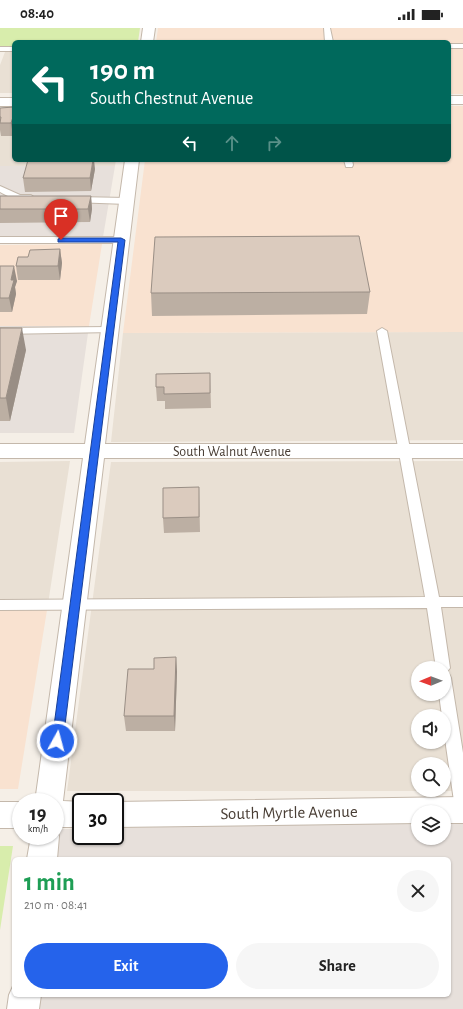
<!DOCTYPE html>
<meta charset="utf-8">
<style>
:root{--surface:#fff;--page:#f6f6f6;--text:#222;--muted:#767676;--accent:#2563eb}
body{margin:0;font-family:"Alegreya Sans",sans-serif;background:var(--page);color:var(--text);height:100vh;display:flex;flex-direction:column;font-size:15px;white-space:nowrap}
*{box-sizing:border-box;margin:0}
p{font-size:13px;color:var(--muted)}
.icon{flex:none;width:22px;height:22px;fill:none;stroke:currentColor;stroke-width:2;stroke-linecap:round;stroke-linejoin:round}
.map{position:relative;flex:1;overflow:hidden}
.panel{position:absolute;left:12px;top:829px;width:439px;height:140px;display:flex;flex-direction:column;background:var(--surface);border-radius:6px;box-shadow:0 1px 3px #0004}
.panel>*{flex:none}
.banner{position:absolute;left:12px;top:12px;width:439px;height:122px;border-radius:6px;box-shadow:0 1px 3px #0004;background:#00695c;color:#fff;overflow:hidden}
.needle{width:26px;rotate:269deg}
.controls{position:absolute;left:411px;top:633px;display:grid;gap:8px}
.controls a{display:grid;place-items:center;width:40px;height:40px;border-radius:50%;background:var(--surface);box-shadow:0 1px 3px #0004;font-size:20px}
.speed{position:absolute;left:12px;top:765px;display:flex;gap:8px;font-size:20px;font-weight:700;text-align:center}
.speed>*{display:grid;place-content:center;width:52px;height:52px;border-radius:50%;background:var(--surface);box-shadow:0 1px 3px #0004;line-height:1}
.speed small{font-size:10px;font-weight:400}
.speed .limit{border:2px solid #111;border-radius:6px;background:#fff;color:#111}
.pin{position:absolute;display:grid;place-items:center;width:34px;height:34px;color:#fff;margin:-41px -17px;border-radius:50% 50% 50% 0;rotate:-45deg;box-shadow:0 0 4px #0007}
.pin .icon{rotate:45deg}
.me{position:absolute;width:44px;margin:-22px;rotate:7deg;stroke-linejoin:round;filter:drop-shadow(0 0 3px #0008)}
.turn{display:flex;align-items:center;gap:14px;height:84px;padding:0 12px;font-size:18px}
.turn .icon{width:52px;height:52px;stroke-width:2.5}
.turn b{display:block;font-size:28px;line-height:34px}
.lanes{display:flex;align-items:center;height:38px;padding:0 12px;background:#0003;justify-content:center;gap:20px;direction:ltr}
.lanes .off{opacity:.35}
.round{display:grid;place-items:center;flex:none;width:42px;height:42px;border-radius:21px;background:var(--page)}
.summary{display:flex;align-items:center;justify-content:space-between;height:68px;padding:0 12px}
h1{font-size:24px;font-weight:700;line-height:30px;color:#1e9e55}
.button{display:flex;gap:8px;margin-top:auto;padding:8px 12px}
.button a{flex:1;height:46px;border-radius:24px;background:var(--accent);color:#fff;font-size:16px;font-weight:700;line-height:46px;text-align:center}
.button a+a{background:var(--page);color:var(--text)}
.status{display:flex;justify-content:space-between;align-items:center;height:28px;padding:0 20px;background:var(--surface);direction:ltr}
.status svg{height:11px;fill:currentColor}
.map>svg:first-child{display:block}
.residential{fill:#e9e0d4;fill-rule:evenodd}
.commercial{fill:#f9e2d0}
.industrial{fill:#e7e0db}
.green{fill:#d8edac}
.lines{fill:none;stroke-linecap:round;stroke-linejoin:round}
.service-casing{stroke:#c4b8ab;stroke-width:2}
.minor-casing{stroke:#c4b8ab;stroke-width:2}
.tertiary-casing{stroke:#c4b8ab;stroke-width:2}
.service{fill:#fff;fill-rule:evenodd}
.minor{fill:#fff;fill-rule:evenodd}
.tertiary{fill:#fff;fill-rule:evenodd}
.wall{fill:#bcafa3}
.shaded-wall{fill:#998e85}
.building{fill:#dbcbbe;stroke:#998e85}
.route{fill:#2563eb;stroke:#184099}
.labels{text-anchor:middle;stroke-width:3;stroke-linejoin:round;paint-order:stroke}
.street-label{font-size:14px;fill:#493e35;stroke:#fff}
.near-street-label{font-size:17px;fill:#493e35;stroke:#fff}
</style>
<div class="status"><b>08:40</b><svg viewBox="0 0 49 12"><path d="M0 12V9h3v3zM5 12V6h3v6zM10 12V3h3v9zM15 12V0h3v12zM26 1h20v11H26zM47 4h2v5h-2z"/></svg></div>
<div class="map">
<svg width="463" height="981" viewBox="0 0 463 981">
<rect width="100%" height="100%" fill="#f5efe7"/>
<!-- residential -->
<path class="residential" d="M5 24H14V65H0V37Z
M0 83H14V132H116L115 138H0Z
M463 304V412L111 414 123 305Z
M70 433 48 576H0V434Z
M463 433V763H67L111 434ZM418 640H444V666H418ZM418 688H444V714H418ZM418 736H444V762H418Z"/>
<!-- commercial -->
<path class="commercial" d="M158 0H463V66H449V14H156Z
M449 78H463V304L123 305 145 132H449Z
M102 216 89 298H0V217Z
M0 576H48L18 761H0Z"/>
<!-- industrial -->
<path class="industrial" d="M0 138H115L103 209H0Z
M0 298H89L74 405H0Z
M444 792H463V981H35L37 967H449V831H55L59 801H81V808H115V800L418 793V810H444Z"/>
<!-- green -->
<path class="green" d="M0 0H140L138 14H14V19H0Z
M0 818H13L0 902Z"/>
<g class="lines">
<defs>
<path id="service" d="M324 0H330L333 14H325Z
M449 16H463V20H449Z
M0 19H14V23H0Z
M344 132H352L353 137 352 139H346Z
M0 158 20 167H31L35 170C26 179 10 169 0 164Z
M75 169 127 170 132 173 127 176 72 174 70 172Z
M0 209H121L126 212 121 215H0Z
M110 299 114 300 115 302 114 304 0 306V300Z
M382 300 387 303 439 569H463V579H441L450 640 446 645 449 646 451 650 463 725V787L457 785 455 780 444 704V688H442L439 666H444V640H436L427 580 0 582V572L425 569 377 303Z"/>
<path id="minor" d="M143 0H155L153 14H141Z
M125 132H139L105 416H463V430H104L63 773 83 774H81V799H55V774H35L83 430H0V416H85Z
M463 769V795H444V784H418V795L115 799V774H113Z
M0 774H21V800H0Z
M55 799 59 808 57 831H27L31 808H55Z
M14 956V967H41L39 981H7L9 967Z"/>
<path id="tertiary" d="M449 68H463V76H449Z
M0 70H14V78H0Z"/>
</defs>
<!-- service casing -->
<use href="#service" class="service-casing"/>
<!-- minor casing -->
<use href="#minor" class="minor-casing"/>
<!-- tertiary casing -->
<use href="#tertiary" class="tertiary-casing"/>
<!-- service -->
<use href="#service" class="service"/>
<!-- minor -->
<use href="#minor" class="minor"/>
<!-- tertiary -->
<use href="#tertiary" class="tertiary"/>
</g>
<!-- wall -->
<path class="wall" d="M14 79 13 108H1L0 102V80Z
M95 141 91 163 25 164 23 150Z
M0 168H91L92 181 90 194 0 195Z
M60 221 62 235 60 252H18L16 238 28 229Z
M0 238 17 253 15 259 16 266 12 284H0Z
M370 264 367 286 152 288 151 265Z
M0 300 26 322 10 393H0Z
M210 345 211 380 165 381V373H157L156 359Z
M199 459 200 504 164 505 163 490Z
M176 629 177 644 175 703H126L124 688 154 641Z"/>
<!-- shaded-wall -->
<path class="shaded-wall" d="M14 86V106L13 108 11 95Z
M93 132H94L95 141 91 163 90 150Z
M91 168 92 181 90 194 88 181Z
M60 221 62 235 60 252 58 238Z
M14 238 17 253 15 259 16 266 12 284 9 270 11 252Z
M22 300 26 322 10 393 6 370Z
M176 629 177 644 175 703 174 688Z"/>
<!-- building -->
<path class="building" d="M14 79V86L11 95H0L1 89H0V80Z
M28 132H93L90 150H23Z
M0 168H91L88 181H0Z
M359 208 370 264 151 265 155 209Z
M60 221 58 238H16L18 229H28L30 222Z
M0 238H14L11 252H14L9 270H0Z
M0 300H22L6 370H0Z
M210 345V365L164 366V359H156V346Z
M199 459V489L163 490V460Z
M176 629 174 688H124L128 641H154V630Z"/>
<!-- route -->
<path class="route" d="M61 210H121L125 212 63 713 61 717 57 718 53 717 52 713 118 214H58V211Z"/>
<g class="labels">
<!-- street labels -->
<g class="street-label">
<text x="232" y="428">South Walnut Avenue</text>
</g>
<!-- near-street labels -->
<g class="near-street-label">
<text transform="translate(289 784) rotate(-1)" y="6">South Myrtle Avenue</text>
</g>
</g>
</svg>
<div class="controls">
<a><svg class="needle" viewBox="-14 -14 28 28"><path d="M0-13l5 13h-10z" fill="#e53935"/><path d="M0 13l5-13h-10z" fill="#767676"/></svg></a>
<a><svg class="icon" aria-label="sound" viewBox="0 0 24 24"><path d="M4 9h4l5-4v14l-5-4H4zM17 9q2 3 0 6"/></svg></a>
<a><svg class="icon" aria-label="search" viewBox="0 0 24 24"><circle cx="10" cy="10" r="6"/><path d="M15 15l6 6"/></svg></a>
<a><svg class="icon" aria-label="layers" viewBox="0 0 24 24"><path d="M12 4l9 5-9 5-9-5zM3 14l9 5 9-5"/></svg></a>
</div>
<div class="speed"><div>19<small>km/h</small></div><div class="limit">30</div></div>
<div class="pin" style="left:61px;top:212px;background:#d93025"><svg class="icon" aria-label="arrive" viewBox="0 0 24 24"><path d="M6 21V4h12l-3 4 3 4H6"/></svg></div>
<svg class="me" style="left:57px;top:713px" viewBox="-20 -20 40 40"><circle r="17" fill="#2563eb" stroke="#fff" stroke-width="3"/><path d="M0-11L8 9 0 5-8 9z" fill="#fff"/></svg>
<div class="banner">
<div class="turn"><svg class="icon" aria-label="left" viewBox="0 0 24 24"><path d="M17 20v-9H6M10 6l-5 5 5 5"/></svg><div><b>190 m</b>South Chestnut Avenue</div></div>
<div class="lanes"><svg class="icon" aria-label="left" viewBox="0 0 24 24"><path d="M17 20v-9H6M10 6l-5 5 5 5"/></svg><svg class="icon off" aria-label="ahead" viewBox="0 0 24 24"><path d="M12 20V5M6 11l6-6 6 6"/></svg><svg class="icon off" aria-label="right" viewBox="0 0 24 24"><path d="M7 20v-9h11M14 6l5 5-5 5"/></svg></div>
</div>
<section class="panel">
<div class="summary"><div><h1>1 min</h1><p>210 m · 08:41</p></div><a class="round"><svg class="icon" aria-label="close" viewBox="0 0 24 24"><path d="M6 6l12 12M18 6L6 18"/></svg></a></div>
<div class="button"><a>Exit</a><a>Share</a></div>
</section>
</div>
